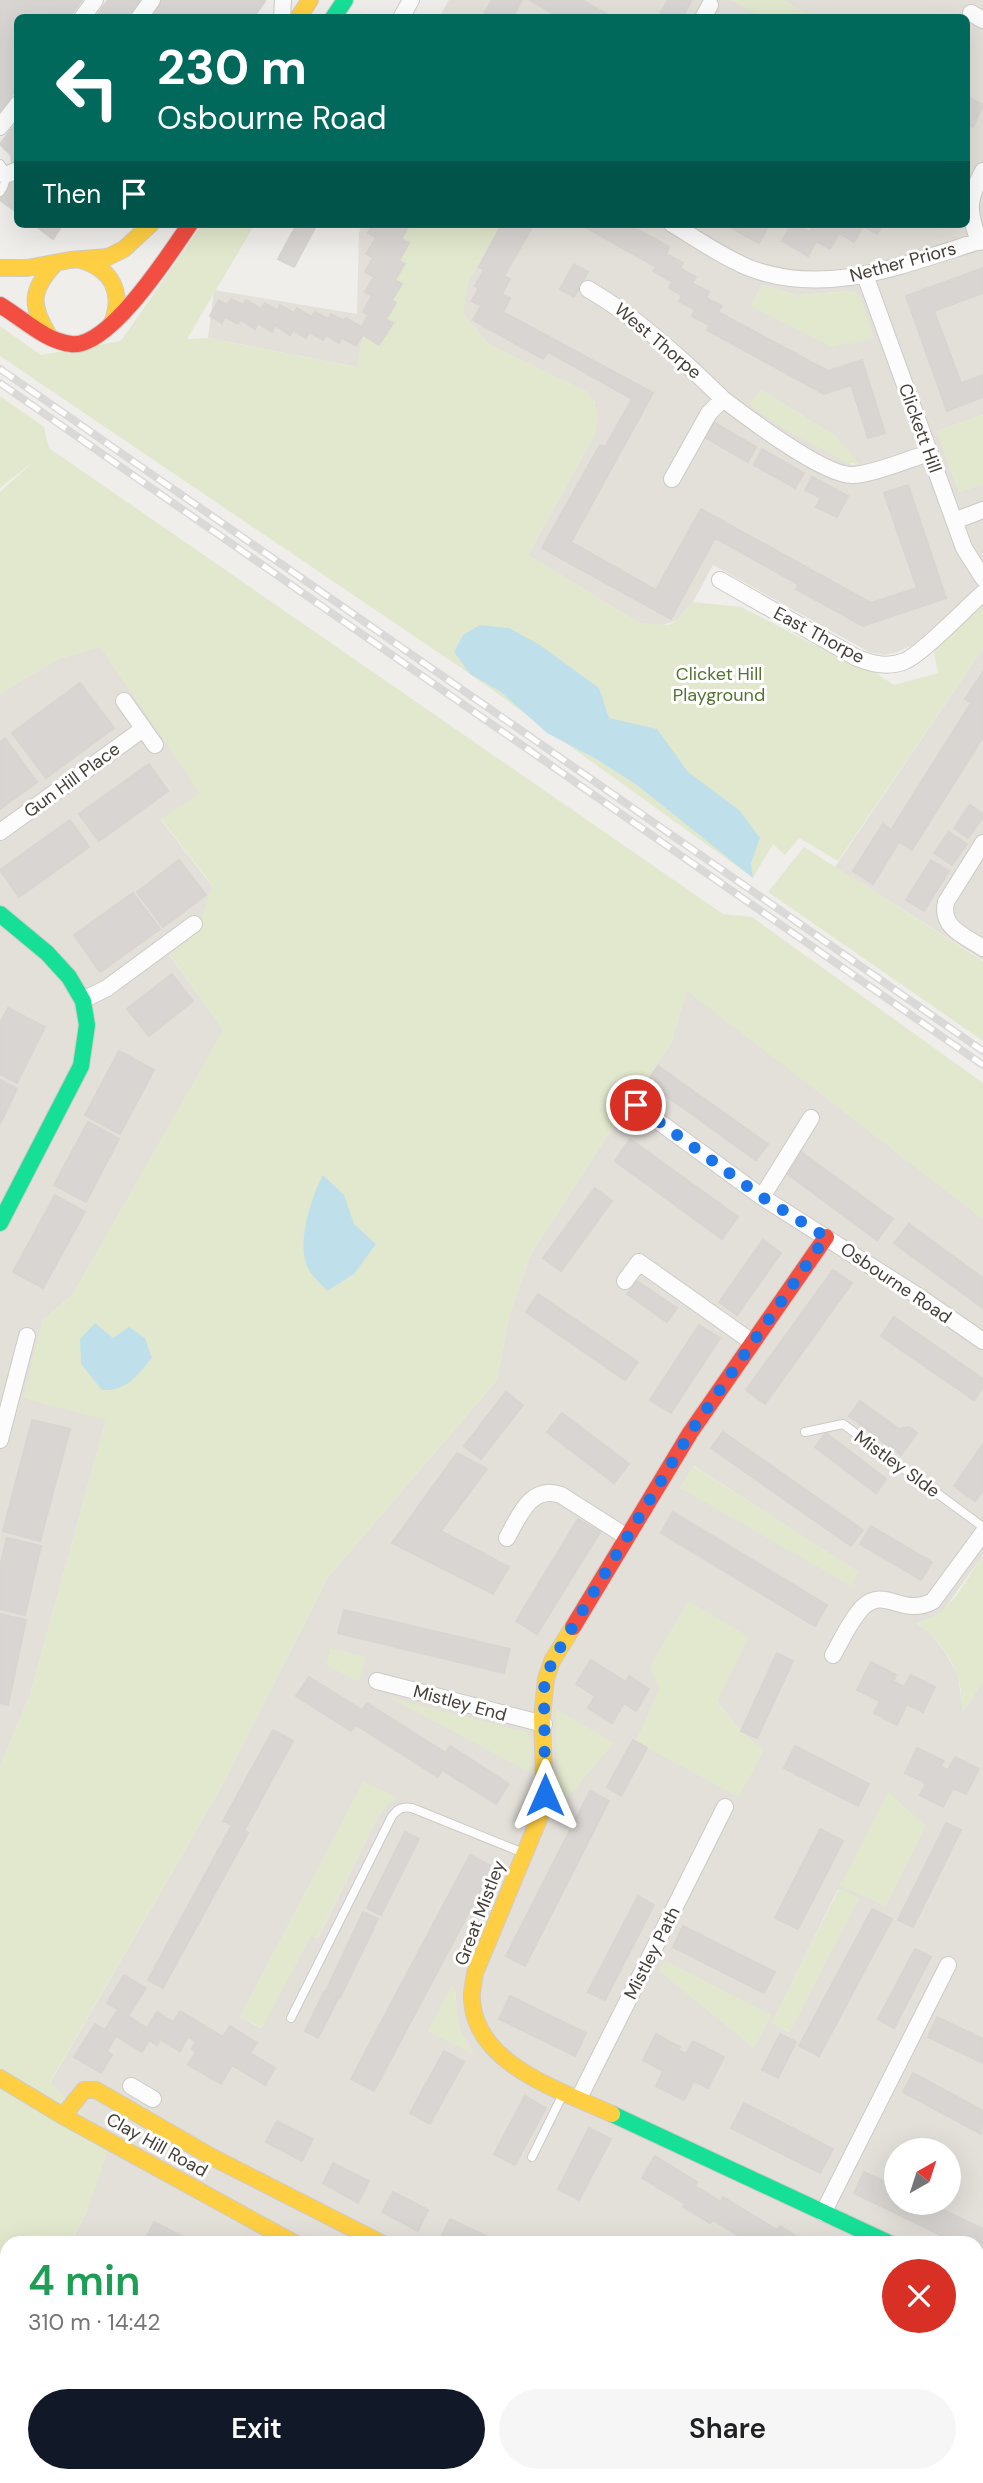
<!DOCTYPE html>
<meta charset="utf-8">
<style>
:root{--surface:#fff;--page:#f6f6f6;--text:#202124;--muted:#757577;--accent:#111827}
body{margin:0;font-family:"DM Sans",sans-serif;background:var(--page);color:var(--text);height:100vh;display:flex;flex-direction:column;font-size:26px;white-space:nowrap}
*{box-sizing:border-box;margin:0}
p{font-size:23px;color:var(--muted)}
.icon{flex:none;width:38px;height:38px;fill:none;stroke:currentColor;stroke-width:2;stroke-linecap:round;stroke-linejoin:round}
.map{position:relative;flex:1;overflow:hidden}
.side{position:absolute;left:0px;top:2236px;width:984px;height:247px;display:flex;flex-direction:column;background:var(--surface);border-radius:21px 21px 0 0;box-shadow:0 7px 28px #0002}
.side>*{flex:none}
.top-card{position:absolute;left:14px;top:14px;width:956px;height:214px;border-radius:10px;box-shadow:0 7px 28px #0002;background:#00695c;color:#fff;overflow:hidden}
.needle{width:46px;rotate:39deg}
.tools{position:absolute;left:884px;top:2138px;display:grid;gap:14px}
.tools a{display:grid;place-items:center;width:77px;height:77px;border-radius:50%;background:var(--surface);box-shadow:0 7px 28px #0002;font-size:35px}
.pin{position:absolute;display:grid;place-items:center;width:60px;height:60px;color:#fff;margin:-30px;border:4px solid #fff;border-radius:50%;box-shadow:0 2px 7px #0007}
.me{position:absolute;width:77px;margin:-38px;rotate:0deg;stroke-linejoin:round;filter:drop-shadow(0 0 5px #0008)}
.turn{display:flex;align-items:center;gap:24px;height:147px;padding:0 28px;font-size:32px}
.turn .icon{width:91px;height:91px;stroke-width:2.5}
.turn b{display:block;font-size:49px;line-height:60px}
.then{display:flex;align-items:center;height:66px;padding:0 28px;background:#0003;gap:14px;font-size:26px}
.round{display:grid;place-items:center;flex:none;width:74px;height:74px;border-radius:37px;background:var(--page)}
.overview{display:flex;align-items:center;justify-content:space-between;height:119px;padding:0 28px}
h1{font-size:42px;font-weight:600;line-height:52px;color:#1e9e55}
.primary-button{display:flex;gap:14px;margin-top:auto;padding:14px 28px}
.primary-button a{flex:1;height:80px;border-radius:42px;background:var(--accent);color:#fff;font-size:28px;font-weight:600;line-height:80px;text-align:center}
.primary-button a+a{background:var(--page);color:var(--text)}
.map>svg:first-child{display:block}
.residential{fill:#e3dfd9;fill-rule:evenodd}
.green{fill:#e2e8cd}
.water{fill:#bfe0ea}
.building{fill:#d8d5d2;stroke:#d8d5d1;stroke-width:2}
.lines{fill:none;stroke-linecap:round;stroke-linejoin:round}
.lane-casing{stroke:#cdcac7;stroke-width:10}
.street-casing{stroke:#cdcac7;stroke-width:18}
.fast-casing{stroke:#d0cbc4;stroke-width:18}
.slow-casing{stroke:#d0cbc4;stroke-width:18}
.jam-casing{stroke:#d0cbc4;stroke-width:18}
.lane{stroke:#fdfcfc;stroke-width:8}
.street{stroke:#fdfcfc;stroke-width:16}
.fast{stroke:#16e098;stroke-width:16}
.slow{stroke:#ffcf43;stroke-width:16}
.jam{stroke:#f24e42;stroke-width:16}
.rail-casing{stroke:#d9d9d8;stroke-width:8}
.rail{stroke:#fff;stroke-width:5;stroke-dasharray:16;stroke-linecap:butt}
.route{stroke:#1a73e8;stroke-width:12;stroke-dasharray:0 21.6}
.labels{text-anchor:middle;stroke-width:6;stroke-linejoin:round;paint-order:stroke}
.street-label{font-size:18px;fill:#463e38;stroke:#fff}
.park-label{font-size:18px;fill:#53732f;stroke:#fff}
</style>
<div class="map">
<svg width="983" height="2483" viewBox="0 0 983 2483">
<rect width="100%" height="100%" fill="#f0eeeb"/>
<!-- residential -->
<path class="residential" d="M449 0H732L760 16 439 18Z
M783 0H983V415L937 431 959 492 983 484V608L968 597 913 645 897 652 884 655 869 652 713 565 693 602 676 621 662 625 639 623 528 555 595 434V403L587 392 488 344 463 313 467 283 501 224H966V18L803 17 805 13ZM762 285 797 295 850 291 751 306ZM761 390 835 436 859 464 852 465Z
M362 224H410L409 243 402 284 392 301 396 303 393 323 379 345 363 336 357 367 208 338 214 290 357 314 359 233Z
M100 646 201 794 161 820 229 908 169 955 224 1030 73 1294 42 1321 106 1420 30 1695 0 1766V693L56 660Z
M983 648V960L835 867Z
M687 990 983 1219V1555L945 1608 936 1616 917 1623 930 1633 945 1652 958 1675 963 1712 983 1681V2282L977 2278 976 2244 78 2243 73 2238 87 2211 50 2083 223 1784 328 1577 497 1380 509 1316 531 1254 607 1136 671 1044ZM694 1466 858 1572 680 1488ZM660 1689 722 1690 717 1701 741 1731 763 1750 636 1742ZM363 1783 397 1798 388 1803 378 1816 318 1938 311 1935 261 2028 240 2017ZM838 1889 859 1898 789 2032 772 2023ZM660 1971 771 2015 754 2047H753ZM455 1987 457 2016 461 2033 473 2053 428 2031ZM896 2151H948V2203H896Z
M7 2467V2476H786L801 2483H0V2468Z"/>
<!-- green -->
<path class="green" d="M732 0H783L806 13 803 17H759V16Z
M202 224H255L187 339 208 338 356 367 363 335 379 345 392 323 386 319 396 303 392 300 401 284 395 280 404 264 398 259 407 242 401 239 410 224H501L467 283 463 313 488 344 587 392C599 407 600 416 595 434L528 555 639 623 669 625 676 621 693 602 741 607 823 649 862 664 894 685 938 673 933 647 978 604 983 608V648L838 861 799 838 785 855 773 844 753 878 470 674 0 356V326L41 355 121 341Z
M762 285 797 295 855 291 861 298 874 338 832 347 751 306Z
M761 390 835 436 860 464 848 463C814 445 779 429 749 404Z
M0 396 44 427 49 448 723 914 752 917 983 1083V1219L687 991 671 1044 607 1136 531 1254 509 1316 497 1380 328 1577 223 1784 50 2082 111 2142 87 2211 73 2237 78 2243 7 2244V2467L0 2468V1766L30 1695 106 1420 23 1398 42 1321 73 1294 223 1030 169 954 197 933 212 885 161 819 200 793 100 647 56 660 0 693V492L34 461 0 488Z
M983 415V484L959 492 937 431Z
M804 847 983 961V1041L768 892Z
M693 1466 859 1572 851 1586 680 1488Z
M983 1555V1681L963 1713C961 1701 962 1686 957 1674 950 1654 934 1636 917 1622 949 1618 966 1579 983 1555Z
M688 1601 749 1637 717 1701 741 1731 764 1750 739 1797 636 1742 659 1689 650 1666Z
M330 1648 366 1657 359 1682 326 1665Z
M388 1697 526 1732 531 1738 533 1774Z
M556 1709 614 1743 567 1798 557 1799Z
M363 1782 398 1797 388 1803 378 1816 317 1939 311 1936 262 2028 240 2017Z
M888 1792 926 1826 886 1906 840 1886Z
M839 1889 859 1898 790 2032 771 2023Z
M664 1960 771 2015 754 2048 659 1971Z
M452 1985 455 1987C456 2012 458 2035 475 2055L428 2031Z
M976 2292 983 2295V2338L977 2351Z
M983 2423V2483H946L950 2476H976L977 2434Z"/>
<!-- water -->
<path class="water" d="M480 625 509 628 540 645 599 688 609 718 657 729 688 772 739 810 760 838 751 863 753 878 637 785 598 760 547 733 501 692 470 674 454 652 463 635Z
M323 1175 344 1195 354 1224 376 1244 354 1274 327 1291C321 1284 314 1278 309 1270 295 1247 311 1197 323 1175Z
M95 1323 113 1338 129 1327 145 1338 152 1358C136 1376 128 1391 102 1390L81 1364 80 1339Z"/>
<!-- building -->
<path class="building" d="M0 0H82L69 18H18V88L0 111Z
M108 0H263L265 1 253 18H95Z
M492 0H522L512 18H482Z
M530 0H582L613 18H561Z
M668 0H689L691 1 682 18H658Z
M966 96 983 105 973 127 966 123Z
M18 121V213L0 200 14 177 11 155 0 144Z
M33 224H63L53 239Z
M297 224H317L294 267 278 259Z
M373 224H410L401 239 409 243 399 261 405 264 395 280 402 284 392 300 396 303 386 319 393 323 379 345 363 335 356 346 342 338 339 343 326 335 323 340 309 332 306 338 293 330 290 335 275 325 272 332 258 323 255 329 241 320 238 324 225 317 222 323 210 316 219 300 227 305 231 299 243 305 246 300 261 309 265 303 277 310 280 305 294 313 297 308 312 317 315 312 328 319 331 314 344 321 346 318 362 327 368 315 363 312 372 296 365 292 374 277 365 272 373 258 366 254 376 238 368 233Z
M502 224H534L504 276 510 279 502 294 510 298 503 312 653 393 571 542 656 590 701 509 871 603 917 588 884 493 908 485 946 598 863 626 796 589 798 584 715 538 671 619 542 548 600 445 605 447 632 399 548 352 543 359 473 320 481 306 472 301 479 288 475 286 484 270 479 267Z
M580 224H628L669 247 666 254 683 263 680 268 696 277 692 283 709 292 706 298 722 306 718 312 828 371 862 360 885 433 868 438 851 385 824 394 707 330 709 325 692 316 695 310 679 301 682 295 669 288 672 282 653 271 656 267Z
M724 224H770L759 243Z
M792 224 810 232 815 224H829L833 226 834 224H883L877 234 863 226 854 242 839 233 830 249 816 241 808 256 782 241Z
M574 264 588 272 574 297 560 289Z
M983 268V293L934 311 961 383 983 375V397L947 411 906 296Z
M710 420 756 447 748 462 701 435Z
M762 449 804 473 795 488 754 465Z
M812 477 848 496 837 517 816 507 821 498 805 490Z
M983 672V737L912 850 899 842 873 884 853 871 883 824 891 830 971 703 965 699Z
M80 683 114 728 46 778 12 733Z
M5 738 37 782 0 809V742Z
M149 764 168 791 99 841 79 814Z
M970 805 983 814V817L968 838 954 828Z
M70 820 89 847 19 897 0 870Z
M949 832 967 844 952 865 934 853Z
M179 860 206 895 163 927 137 892Z
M931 860 949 871 924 911 906 900Z
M133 893 160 929 100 972 74 935Z
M172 974 193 1001 149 1036 127 1009Z
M8 1008 45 1027 17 1083 0 1074V1023Z
M119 1051 154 1070 120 1134 85 1115Z
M658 1066 768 1144 756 1160 647 1082Z
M0 1080 17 1089 0 1124Z
M88 1122 119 1139 86 1202 54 1185Z
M630 1139 738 1217 722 1239 615 1161Z
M801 1152 893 1219 877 1240 786 1173Z
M595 1188 612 1201 561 1271 543 1258Z
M55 1195 85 1212 43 1288 13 1272Z
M909 1224 983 1278V1308L894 1243Z
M763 1240 781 1253 737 1315 719 1302Z
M833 1270 852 1283 765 1404 746 1390Z
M637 1281 677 1308 667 1322 627 1294Z
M538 1294 638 1362 625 1380 526 1312Z
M894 1317 983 1379V1387L974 1400 881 1336Z
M699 1325 720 1338 671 1413 650 1400Z
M506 1392 523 1405 481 1459 464 1446Z
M860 1401 899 1429 909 1427 917 1433 901 1455 849 1416Z
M562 1413 629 1464 614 1483 547 1432Z
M32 1420 70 1429 40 1541 3 1531Z
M723 1432 863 1530 851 1546 711 1448Z
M826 1433 886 1479 876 1493 815 1447Z
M983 1444V1490L975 1501 954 1486Z
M457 1453 487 1469 441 1531 509 1567 493 1594 392 1543Z
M673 1512 827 1605 815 1626 661 1533Z
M578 1519 600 1532 537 1634 516 1621Z
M871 1526 932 1562 921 1580 860 1544Z
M7 1538 41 1546 25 1615 0 1609V1566Z
M344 1610 510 1649 504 1673 338 1633Z
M0 1614 26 1620 8 1705 0 1703Z
M777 1653 793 1661 757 1738 741 1731Z
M591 1660 626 1682 629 1676 649 1689 636 1711 624 1703 612 1723 588 1708 595 1696 576 1684Z
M871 1662 896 1675 893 1681 904 1687 911 1675 935 1687 923 1712 907 1704 897 1725 874 1713 880 1701 857 1690Z
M309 1677 362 1710 367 1703 446 1753 450 1746 509 1784 496 1804 442 1770 438 1777 356 1725 351 1731 296 1696Z
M273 1730 293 1741 244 1831 248 1833 163 1988 148 1980 232 1825 223 1821Z
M633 1740 647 1748 621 1796 607 1787Z
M795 1746 869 1784 858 1806 784 1768Z
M917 1748 944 1761 941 1766 948 1770 955 1757 979 1769 966 1794 953 1788 943 1807 920 1795 926 1783 905 1773Z
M590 1791 609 1801 525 1966 506 1956Z
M946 1823 961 1830 913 1927 898 1920Z
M820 1829 843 1841 798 1929 775 1918Z
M405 1832 419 1839 381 1915 367 1908Z
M470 1855 493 1867 374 2091 351 2079Z
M638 1896 654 1905 605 2000 588 1992Z
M872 1909 892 1919 819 2056 799 2046Z
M363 1912 378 1919 340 1998 326 1991Z
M683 1926 775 1972 764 1993 673 1947Z
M915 1949 931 1957 894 2028 878 2019Z
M124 1975 146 1988 128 2016 147 2028 157 2012 173 2022 180 2011 223 2037 230 2026 257 2043 250 2053 275 2068 265 2085 232 2065 221 2084 188 2065 196 2052 192 2049 196 2042 188 2037 180 2051 160 2039 157 2045 149 2040 142 2052 116 2036 107 2051 112 2055 101 2073 74 2057 95 2024 105 2030 118 2009 107 2003Z
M324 1992 338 1999 318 2038 305 2031Z
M510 1996 586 2033 575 2056 499 2019Z
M937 2017 983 2039V2063L928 2037Z
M656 2034 680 2047 678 2050 686 2054 693 2041 724 2057 708 2088 694 2081 684 2100 656 2086 663 2071 643 2060Z
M780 2034 796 2042 778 2078 762 2070Z
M444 2051 464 2062 430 2124 410 2113Z
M913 2073 983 2111 981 2134 903 2092Z
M525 2096 546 2108 515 2165 494 2154Z
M744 2103 833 2149 820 2173 731 2128Z
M277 2121 313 2139 302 2161 266 2142Z
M589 2128 611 2139 579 2200 558 2189Z
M655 2156 697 2182 695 2186 721 2202 723 2197 777 2230 780 2226 809 2244H752L713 2220 710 2223 683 2207 685 2204 642 2178Z
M333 2163 369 2181 358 2203 323 2183Z
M864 2172 896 2187V2203H929L983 2229V2255L976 2252V2244H959L854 2193Z
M393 2192 428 2210 418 2231 382 2212Z
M450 2219 490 2238 487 2244H444L439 2241Z
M154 2222 197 2244H147L144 2242Z
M103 2476H128L125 2483H100Z
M391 2476H425L422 2483H396L389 2480Z
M446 2476H462L475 2483H442Z
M546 2476H565L562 2483H542Z
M666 2476H714L715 2477 712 2483H679Z"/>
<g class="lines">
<defs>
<path id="lane" d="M0 164C7 173 7 183 0 192
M805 1432 843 1424 983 1527
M291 2018 392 1816C398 1809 402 1806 412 1808L521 1852
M532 2157 563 2094"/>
<path id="street" d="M971 13 983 20
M82 18 95 0
M139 18 152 0
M282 18 283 0
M401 18 411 0
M703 18 710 5
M0 127 18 104
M5 175 18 170
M672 224C697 239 721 256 747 267 826 299 907 263 983 240
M979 242C968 210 967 201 983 171
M865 275 964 548 983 578
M588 289C638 318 682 359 723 399
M672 479 709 413 723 399C748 418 823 475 852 475 871 475 909 459 929 453
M954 521 983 510
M720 580 857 658C873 664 888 668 905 661 923 653 966 608 983 593
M124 701 155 745
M0 832 143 729
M983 843 946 902C940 928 965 936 983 948
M83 1000 107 988 194 924
M636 1105 762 1197 918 1296 983 1341
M762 1197 811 1118
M625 1281 639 1262 752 1342
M0 1440 27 1336
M507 1538C519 1516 531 1484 561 1495L627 1537
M833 1655C842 1639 850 1621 862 1608 885 1585 902 1618 933 1601L983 1533
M377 1681 544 1724
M131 2086 153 2099
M579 2098 725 1807
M823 2213 948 1965
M976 2284 983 2287
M976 2396 983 2386
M228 2476 248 2483
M162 2483 165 2476
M511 2483 515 2476
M923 2483 927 2476"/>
<path id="fast" d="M333 18 345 0
M0 914 47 953 69 977 83 1001 87 1025 81 1066 0 1223
M612 2114 891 2244"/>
<path id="slow" d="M298 18 310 0
M81 260C112 269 124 293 112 323
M0 268H27L70 260 108 257 124 249 151 224
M48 334C30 305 31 289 55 264
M573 1627 552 1661 546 1679 542 1717 544 1776 541 1814 475 1973C474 1982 471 1991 472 2000 476 2066 563 2091 612 2114
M0 2078 63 2116 296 2244
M63 2116 84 2090H96L212 2157 383 2244
M798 2476 813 2483"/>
<path id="jam" d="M0 305C22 318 45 341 71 344 109 349 170 253 190 224
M573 1627 690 1433 826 1237"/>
</defs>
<!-- lane casing -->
<use href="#lane" class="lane-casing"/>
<!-- street casing -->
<use href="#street" class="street-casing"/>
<!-- fast casing -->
<use href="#fast" class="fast-casing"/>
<!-- slow casing -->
<use href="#slow" class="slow-casing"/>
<!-- jam casing -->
<use href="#jam" class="jam-casing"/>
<!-- lane -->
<use href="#lane" class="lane"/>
<!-- street -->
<use href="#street" class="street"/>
<!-- fast -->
<use href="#fast" class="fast"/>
<!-- slow -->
<use href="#slow" class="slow"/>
<!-- jam -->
<use href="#jam" class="jam"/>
<defs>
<path id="rail" d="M0 369 983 1051
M0 383 983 1065"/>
</defs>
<!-- rail casing -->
<use href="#rail" class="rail-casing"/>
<!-- rail -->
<use href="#rail" class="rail"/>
</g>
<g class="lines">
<!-- route -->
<path class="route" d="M545 1795 544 1688 552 1661 690 1433 826 1237 762 1197 636 1105"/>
</g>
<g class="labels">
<!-- street labels -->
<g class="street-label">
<text transform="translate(903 262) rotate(-15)" y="6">Nether Priors</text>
<text transform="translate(658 341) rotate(40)" y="6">West Thorpe</text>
<text transform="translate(920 428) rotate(70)" y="6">Clickett Hill</text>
<text transform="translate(819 635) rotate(28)" y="6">East Thorpe</text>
<text transform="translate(72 780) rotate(-36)" y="6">Gun Hill Place</text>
<text transform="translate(896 1283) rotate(34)" y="6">Osbourne Road</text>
<text transform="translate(897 1464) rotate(36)" y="6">Mistley SIde</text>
<text transform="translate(460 1703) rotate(15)" y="6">Mistley End</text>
<text transform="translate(480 1913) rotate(-69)" y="6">Great Mistley</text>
<text transform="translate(652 1953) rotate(-63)" y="6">Mistley Path</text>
<text transform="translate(157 2145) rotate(29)" y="6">Clay Hill Road</text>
</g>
<!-- park labels -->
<g class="park-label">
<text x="719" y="680">Clicket Hill<tspan x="719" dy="21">Playground</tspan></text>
</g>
</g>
</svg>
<div class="tools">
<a><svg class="needle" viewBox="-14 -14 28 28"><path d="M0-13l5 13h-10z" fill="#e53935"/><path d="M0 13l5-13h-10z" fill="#757577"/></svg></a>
</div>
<div class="pin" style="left:636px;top:1105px;background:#d93025"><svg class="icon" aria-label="arrive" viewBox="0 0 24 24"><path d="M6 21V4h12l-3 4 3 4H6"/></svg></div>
<svg class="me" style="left:545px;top:1795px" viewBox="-20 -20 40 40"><path d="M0-17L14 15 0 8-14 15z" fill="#1a73e8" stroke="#fff" stroke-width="4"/></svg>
<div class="top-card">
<div class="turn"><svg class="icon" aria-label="left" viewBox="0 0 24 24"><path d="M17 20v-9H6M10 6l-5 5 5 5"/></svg><div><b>230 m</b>Osbourne Road</div></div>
<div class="then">Then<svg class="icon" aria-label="arrive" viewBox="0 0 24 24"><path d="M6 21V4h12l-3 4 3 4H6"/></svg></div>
</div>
<section class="side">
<div class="overview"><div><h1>4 min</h1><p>310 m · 14:42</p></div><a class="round" style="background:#d93025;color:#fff"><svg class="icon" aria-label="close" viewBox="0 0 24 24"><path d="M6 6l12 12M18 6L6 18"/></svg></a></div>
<div class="primary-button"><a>Exit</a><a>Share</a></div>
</section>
</div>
